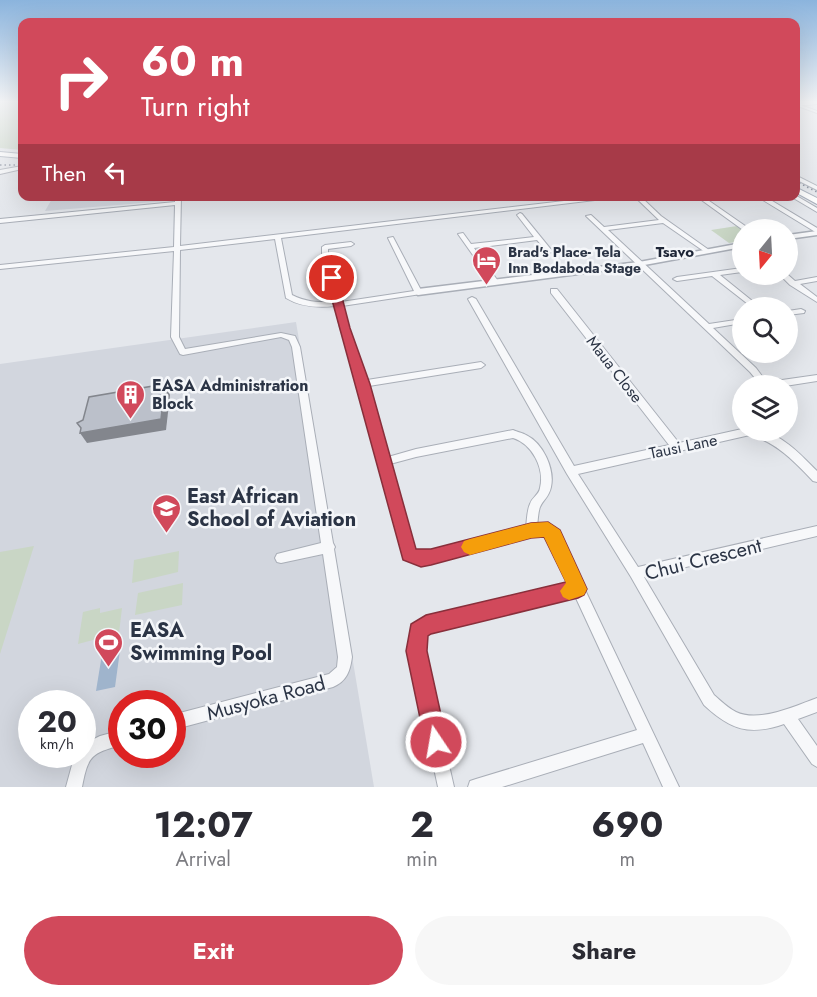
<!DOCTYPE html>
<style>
:root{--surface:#fff;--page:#f7f7f7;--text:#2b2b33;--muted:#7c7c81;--accent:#d1495b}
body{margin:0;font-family:Jost,sans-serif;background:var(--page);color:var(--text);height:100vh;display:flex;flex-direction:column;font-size:22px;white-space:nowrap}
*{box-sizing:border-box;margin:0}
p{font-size:20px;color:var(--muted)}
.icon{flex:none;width:33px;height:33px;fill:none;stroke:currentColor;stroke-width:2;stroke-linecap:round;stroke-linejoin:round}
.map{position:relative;height:787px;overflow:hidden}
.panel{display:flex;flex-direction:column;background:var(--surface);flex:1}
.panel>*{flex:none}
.guide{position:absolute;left:18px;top:18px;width:782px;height:183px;border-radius:12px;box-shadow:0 6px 24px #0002;background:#d1495b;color:#fff;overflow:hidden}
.needle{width:39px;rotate:198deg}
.fabs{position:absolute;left:732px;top:219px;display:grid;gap:12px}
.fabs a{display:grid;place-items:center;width:66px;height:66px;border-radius:50%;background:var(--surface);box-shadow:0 6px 24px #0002;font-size:30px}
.speed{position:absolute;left:18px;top:690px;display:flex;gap:12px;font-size:30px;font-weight:700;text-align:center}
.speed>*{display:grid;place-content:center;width:78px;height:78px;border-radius:50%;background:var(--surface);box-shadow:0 6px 24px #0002;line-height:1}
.speed small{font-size:15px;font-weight:400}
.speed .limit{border:9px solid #d22;background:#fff;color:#111}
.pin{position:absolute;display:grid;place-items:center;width:51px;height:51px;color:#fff;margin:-26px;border:3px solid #fff;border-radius:50%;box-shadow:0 2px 6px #0007}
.me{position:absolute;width:66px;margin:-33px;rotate:348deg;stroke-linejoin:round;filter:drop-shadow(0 0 4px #0008)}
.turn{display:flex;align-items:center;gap:21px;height:126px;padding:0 24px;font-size:27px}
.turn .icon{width:78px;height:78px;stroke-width:2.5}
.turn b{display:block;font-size:42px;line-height:51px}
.then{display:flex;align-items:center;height:57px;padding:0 24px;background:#0003;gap:12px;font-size:22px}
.eta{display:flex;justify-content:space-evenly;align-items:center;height:102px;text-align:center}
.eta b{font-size:36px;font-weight:700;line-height:42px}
.button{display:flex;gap:12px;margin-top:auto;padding:12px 24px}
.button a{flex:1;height:69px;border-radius:36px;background:var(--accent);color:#fff;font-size:24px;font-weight:700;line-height:69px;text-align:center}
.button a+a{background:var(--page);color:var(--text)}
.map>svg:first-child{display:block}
.built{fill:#d2d6de;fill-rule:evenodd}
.green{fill:#c9d6c5}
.water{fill:#9fb4cc}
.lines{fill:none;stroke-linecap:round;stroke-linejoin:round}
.minor-casing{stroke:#a9aeb7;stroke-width:2}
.tertiary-casing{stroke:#a9aeb7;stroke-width:3}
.secondary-casing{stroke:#a9aeb7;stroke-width:2}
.primary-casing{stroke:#a3abb8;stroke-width:2}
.minor{fill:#f7f8fa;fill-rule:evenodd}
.tertiary{fill:#f7f8fa;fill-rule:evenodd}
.secondary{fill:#fff;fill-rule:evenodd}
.primary{fill:#fff;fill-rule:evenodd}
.rail{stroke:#7d8696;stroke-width:1.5;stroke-dasharray:1.5 3;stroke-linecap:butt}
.shaded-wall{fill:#83868d}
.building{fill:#bbc0ca;stroke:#83868d;stroke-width:1.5}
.route{fill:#d1495b;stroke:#882f3b;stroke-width:1.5}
.slow{fill:#f59e0b}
.labels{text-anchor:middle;stroke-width:5;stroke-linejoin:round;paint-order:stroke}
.far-poi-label{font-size:14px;font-weight:bold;fill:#2b3445;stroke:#f4f6f9;text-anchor:start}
.far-neighbourhood-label{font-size:15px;font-weight:bold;fill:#1d2536;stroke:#f4f6f9}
.street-label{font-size:16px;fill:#2b3445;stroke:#f4f6f9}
.poi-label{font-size:16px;font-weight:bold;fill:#2b3445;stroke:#f4f6f9;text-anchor:start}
.near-poi-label{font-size:20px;font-weight:bold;fill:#2b3445;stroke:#f4f6f9;text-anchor:start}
.near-street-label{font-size:20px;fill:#2b3445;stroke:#f4f6f9}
</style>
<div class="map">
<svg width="817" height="787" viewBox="0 0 817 787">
<rect width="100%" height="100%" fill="#e4e7ec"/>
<!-- built -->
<path class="built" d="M53 197V196L167 197 166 201 45 211Z
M296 322 374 787H0V364ZM32 704H82V754H32ZM122 704H172V754H122Z"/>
<!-- green -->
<path class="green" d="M0 102H22V150L0 148Z
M737 226 742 230V241L729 243 711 230Z
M34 546 0 654V552Z
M179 551 178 572 132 583 134 560Z
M183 583 182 605 135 615 138 593Z
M100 608V613L122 608 119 633 78 644 83 612Z"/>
<!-- water -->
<path class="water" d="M121 643 115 687 96 691 103 648Z"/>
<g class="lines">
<defs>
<path id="minor" d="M795 103 817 111V113L795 105Z
M22 166V169L0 174V170Z
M795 175 817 186V190L795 179Z
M795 195 817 208V212L790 196Z
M175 196H181L180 246 607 196H628L281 238 292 295C305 302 317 302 331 302H334L322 255V247L325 245 351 242 354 244 351 246 328 249V255L341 302 414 291 388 238 393 237 422 292 421 294 342 306 348 328 367 380 481 362 485 365 481 368 369 386 388 457 416 449 513 430C517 432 523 433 526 435 543 443 555 469 551 487 549 497 543 500 540 507 538 512 538 520 537 526 546 525 551 525 557 531L679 787H663L643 743 502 787H468L470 781 476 779 637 730 575 596 429 631 424 634 423 651 454 787H438L409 651C411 635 409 626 426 618L570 585 549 539 546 535 531 536 421 564 405 559 380 465 378 462 379 460 360 384 340 328 335 306C317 308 301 307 286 298L275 239 180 250 179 337 185 349 281 333 295 336 300 347 333 543 335 547 334 549 352 657C350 671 347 681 333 687L172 730V715L329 674 337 667 338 657 323 554 281 563 277 562 275 558 277 554 321 543 292 347 289 340 281 337 183 355 180 354 171 337 174 251 0 269V265L174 247 175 205 0 223V219L175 202ZM513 438C532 444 545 468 540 488 539 495 532 497 530 504 527 510 527 520 526 527L431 552 421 554 414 551 390 464 416 457Z
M634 196H640L661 216 709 250V252H705L663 223 608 230 709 324 742 319V323L713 328 756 368 762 376 782 380 817 375V381L785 386 763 382 762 386H754L755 378 750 372 586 216 591 215 604 227 659 220Z
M696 196H702L751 230H743Z
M764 196 817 228V233L758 197Z
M520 213 522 214 553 252 548 253 537 240 474 248 498 281 494 283 492 282 458 234 463 233 471 244 534 237 517 215Z
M742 268V272L720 275 761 308H753L712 276 677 281 673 279 677 277Z
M779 274H787L795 281 817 277V281L800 284 817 297V302L790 285Z
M551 289H557L679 443 742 429V430C749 430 756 429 762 431 784 436 802 456 817 471V482L813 481C795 462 776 442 750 435L578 474 638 567 817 526V536L644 577 714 695C721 701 728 708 736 712 759 723 795 706 817 698V712L798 719 817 746V767L812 764 784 724C749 736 731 730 704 705L631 577 567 474 468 299 472 297 476 299 574 466 669 445 551 293Z
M801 309 805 311 804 313 788 315V311Z
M122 730V745C91 753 88 756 82 787H66L72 765 76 754H82V745L100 736Z"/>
<path id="tertiary" d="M817 231V235L788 239V235Z
M742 243V247L639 266 418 295 414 292 418 289 639 262Z"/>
<path id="secondary" d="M795 102H817V104L795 106Z"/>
<path id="primary" d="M0 152 22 154V158L0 156Z
M795 187 817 198V204L795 192Z"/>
</defs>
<!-- minor casing -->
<use href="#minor" class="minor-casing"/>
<!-- tertiary casing -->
<use href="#tertiary" class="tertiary-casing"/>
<!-- secondary casing -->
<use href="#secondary" class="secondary-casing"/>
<!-- primary casing -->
<use href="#primary" class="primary-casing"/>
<!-- minor -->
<use href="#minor" class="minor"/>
<!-- tertiary -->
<use href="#tertiary" class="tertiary"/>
<!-- secondary -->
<use href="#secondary" class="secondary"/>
<!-- primary -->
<use href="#primary" class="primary"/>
<!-- rail -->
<path class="rail" d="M0 165H22
M795 181 817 192"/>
</g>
<!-- shaded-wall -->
<path class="shaded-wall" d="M165 384 170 395 166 430 87 443 80 433Z"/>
<!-- building -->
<path class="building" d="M165 384 161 419 80 433 81 428 77 423 83 420 89 397Z"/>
<!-- sky -->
<linearGradient id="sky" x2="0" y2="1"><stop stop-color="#8bb4dd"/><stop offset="0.48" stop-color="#f3f4f6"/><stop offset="1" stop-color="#f3f4f6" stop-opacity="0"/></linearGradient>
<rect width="817" height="212" fill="url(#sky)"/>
<!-- route -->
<path class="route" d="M332 274 337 278 350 328 370 384 416 549H431L531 523 548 522 560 530 587 589 584 595 578 598 431 634 428 636 427 651 447 742 444 750 436 753 428 750 425 742 406 651 411 624 426 615 566 582 544 537 531 538 431 565 421 567 403 560 326 278Z"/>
<!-- slow -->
<path class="slow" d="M548 522 560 530 587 589 584 595 569 600 563 597 560 591 566 583 544 537 531 538 470 555 464 552 461 547 464 541 470 539 531 523Z"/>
<!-- icons -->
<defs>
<symbol id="hotel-pin" viewBox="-11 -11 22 30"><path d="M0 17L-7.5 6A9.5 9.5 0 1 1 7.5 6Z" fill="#d1495b" stroke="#f4f6f9"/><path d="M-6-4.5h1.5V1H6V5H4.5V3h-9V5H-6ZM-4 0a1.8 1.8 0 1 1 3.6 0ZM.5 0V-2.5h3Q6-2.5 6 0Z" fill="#fff"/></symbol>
<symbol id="building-pin" viewBox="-11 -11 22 30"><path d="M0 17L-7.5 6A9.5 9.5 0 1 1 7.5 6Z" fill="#d1495b" stroke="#f4f6f9"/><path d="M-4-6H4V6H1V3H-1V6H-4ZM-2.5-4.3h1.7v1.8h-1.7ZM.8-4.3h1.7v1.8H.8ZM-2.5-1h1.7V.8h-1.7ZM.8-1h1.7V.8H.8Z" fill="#fff"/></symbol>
<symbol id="university-pin" viewBox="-11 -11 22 30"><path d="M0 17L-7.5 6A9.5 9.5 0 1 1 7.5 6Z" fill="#d1495b" stroke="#f4f6f9"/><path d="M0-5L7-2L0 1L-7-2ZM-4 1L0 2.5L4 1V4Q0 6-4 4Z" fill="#fff"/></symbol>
<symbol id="stadium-pin" viewBox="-11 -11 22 30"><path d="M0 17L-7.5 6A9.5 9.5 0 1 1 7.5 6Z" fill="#d1495b" stroke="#f4f6f9"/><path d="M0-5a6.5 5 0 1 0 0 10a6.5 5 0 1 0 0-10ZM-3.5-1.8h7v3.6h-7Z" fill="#fff"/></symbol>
</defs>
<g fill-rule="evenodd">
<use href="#hotel-pin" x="470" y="244" width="33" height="45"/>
<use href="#building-pin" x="114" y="378" width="33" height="45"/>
<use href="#university-pin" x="150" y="492" width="33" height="45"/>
<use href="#stadium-pin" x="92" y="626" width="33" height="45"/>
</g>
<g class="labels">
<!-- far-poi labels -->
<g class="far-poi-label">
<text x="508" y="257">Brad's Place- Tela<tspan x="508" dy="16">Inn Bodaboda Stage</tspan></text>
</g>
<!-- far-neighbourhood labels -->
<g class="far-neighbourhood-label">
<text x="675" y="257">Tsavo</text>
</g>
<!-- street labels -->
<g class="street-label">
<text transform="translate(615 369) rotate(52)" y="6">Maua Close</text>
<text transform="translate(683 446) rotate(-12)" y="6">Tausi Lane</text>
</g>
<!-- poi labels -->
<g class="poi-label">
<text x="152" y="391">EASA Administration<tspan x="152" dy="18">Block</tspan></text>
</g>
<!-- near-poi labels -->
<g class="near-poi-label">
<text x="187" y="503">East African<tspan x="187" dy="23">School of Aviation</tspan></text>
<text x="130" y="637">EASA<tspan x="130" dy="23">Swimming Pool</tspan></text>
</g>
<!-- near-street labels -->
<g class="near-street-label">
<text transform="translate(703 559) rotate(-14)" y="7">Chui Crescent</text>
<text transform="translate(266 698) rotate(-15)" y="7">Musyoka Road</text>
</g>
</g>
</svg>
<div class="fabs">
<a><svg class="needle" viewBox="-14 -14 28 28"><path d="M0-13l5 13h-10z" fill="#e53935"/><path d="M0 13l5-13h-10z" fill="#7c7c81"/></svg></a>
<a><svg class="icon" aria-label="search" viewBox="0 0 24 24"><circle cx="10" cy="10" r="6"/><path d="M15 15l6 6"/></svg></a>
<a><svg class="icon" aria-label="layers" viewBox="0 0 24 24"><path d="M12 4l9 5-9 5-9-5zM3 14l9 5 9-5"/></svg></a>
</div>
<div class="speed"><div>20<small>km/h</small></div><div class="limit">30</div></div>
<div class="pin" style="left:332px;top:278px;background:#d93025"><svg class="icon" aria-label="arrive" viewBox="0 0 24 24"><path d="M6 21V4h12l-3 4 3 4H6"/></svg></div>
<svg class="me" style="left:436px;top:742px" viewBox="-20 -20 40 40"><circle r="17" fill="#d1495b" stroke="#fff" stroke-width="3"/><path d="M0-11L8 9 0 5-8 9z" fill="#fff"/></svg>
<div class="guide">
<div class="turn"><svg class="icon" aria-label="right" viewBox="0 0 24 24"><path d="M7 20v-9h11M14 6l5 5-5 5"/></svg><div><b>60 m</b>Turn right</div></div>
<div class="then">Then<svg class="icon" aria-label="left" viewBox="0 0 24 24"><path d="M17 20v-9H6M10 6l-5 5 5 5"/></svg></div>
</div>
</div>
<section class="panel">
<div class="eta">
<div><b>12:07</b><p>Arrival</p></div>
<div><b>2</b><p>min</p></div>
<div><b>690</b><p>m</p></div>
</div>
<div class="button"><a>Exit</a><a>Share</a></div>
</section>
